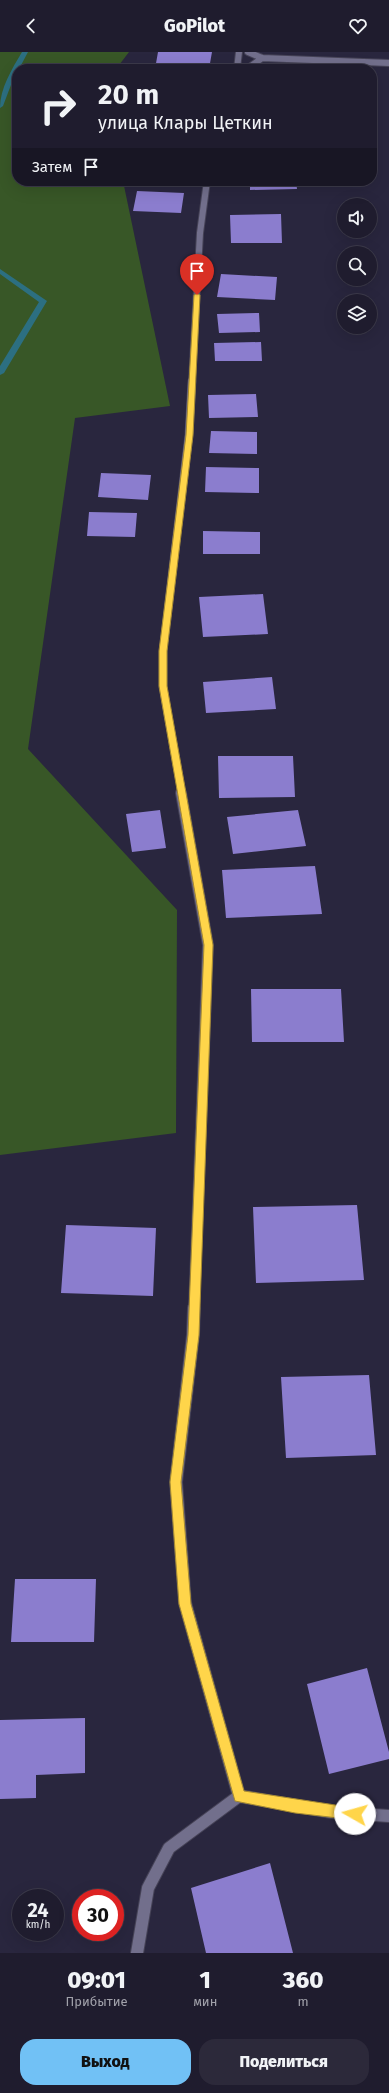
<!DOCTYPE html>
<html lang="ru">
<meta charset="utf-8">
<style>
:root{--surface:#1f1c2e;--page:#2c293a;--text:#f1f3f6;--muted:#a1a1aa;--line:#3c3a4a;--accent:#71c1f5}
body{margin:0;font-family:"Fira Sans",sans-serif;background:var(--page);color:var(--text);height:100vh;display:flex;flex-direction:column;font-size:15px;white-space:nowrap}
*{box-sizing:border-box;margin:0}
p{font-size:13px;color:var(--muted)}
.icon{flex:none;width:22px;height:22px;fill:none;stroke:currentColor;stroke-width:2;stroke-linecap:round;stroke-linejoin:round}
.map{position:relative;height:1901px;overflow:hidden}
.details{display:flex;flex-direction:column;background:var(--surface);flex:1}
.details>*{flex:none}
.banner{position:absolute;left:12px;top:12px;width:365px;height:122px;border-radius:16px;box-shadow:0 4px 16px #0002,0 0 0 1px var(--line);background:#1f1c2e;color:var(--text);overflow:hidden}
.tools{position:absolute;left:337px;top:146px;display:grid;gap:8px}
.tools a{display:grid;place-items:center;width:40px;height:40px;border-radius:50%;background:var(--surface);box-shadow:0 4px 16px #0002,0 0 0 1px var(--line);font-size:20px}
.speed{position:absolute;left:12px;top:1837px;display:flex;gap:8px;font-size:20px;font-weight:700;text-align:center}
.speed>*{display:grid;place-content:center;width:52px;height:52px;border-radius:50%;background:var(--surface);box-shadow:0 4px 16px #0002,0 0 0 1px var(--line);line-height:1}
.speed small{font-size:10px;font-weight:400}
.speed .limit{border:6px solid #d22;background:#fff;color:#111}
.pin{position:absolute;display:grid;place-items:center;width:34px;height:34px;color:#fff;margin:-41px -17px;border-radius:50% 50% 50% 0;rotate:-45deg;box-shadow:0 0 4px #0007}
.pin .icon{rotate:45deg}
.me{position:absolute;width:44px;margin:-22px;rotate:277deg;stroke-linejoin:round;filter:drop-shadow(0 0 3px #0008)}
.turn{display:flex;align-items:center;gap:14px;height:84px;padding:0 20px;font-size:18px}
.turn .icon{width:52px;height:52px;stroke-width:2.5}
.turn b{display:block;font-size:28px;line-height:34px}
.then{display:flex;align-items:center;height:38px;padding:0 20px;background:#0003;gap:8px;font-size:15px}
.eta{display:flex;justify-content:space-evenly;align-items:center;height:68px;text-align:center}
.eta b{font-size:24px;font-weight:800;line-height:28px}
.cta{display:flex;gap:8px;margin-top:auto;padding:8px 20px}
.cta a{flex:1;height:46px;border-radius:16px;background:var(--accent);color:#111;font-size:16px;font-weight:800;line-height:46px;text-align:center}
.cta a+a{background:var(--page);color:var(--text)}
header{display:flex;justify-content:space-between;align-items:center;height:52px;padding:0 20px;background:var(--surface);font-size:18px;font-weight:800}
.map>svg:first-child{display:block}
.green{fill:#385727}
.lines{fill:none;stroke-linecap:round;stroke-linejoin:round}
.stream{fill:#2c6f81;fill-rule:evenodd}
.building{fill:#8b7dce}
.minor-far3-casing{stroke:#464357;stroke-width:8}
.minor-far2-casing{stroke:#464357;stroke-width:9}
.minor-far1-casing{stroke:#464357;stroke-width:12}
.minor-casing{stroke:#464357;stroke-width:14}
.minor-far3{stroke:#726f8c;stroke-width:6}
.minor-far2{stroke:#726f8c;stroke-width:8}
.minor-far1{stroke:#726f8c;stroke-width:10}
.minor{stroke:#726f8c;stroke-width:12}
.route{fill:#ffd54a;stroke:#a68a30}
</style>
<header><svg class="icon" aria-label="back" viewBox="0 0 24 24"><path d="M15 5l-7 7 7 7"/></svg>GoPilot<svg class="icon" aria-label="heart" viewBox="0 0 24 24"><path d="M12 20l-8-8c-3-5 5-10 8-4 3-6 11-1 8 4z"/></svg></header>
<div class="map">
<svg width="389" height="1901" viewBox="0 0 389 1901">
<rect width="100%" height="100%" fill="#29263e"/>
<!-- green -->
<path class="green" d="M0 0H129L116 17H17V129H123L170 354 75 366 28 697 177 858 176 1081 0 1103Z"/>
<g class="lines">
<!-- stream -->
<path class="stream" d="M22 0H28L19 17H17L3 54 0 56C0 36 12 17 22 0Z
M0 217 47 249 4 321 0 323V314L39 250 0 222Z"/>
</g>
<!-- building -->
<path class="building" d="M158 0H212L209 17H155Z
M257 12 293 14V17H256Z
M250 129H296L297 137 250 138Z
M137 139 184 141 181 161 133 159Z
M281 162 282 191H231L230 163Z
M221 222 277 225 275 248 217 245Z
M259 261 260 280 219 281 217 262Z
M261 290 262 309H215L214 291Z
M256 342 258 365 209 366 208 343Z
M211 379 257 380V402L209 401Z
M206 415 259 416V441L205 440Z
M101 421 151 423 148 448 98 445Z
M89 460 137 461 135 485 87 484Z
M203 479 260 480V502H203Z
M263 542 268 582 203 585 199 545Z
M272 625 276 657 206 661 203 630Z
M218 704H293L295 745 219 746Z
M160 758 166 796 132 800 126 762Z
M298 758 306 794 233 802 227 765Z
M315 814 322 862 226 866 222 818Z
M251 937H341L344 990H252Z
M357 1153 364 1228 256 1231 253 1155Z
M66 1173 156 1176 153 1244 61 1241Z
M369 1323 376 1403 286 1406 281 1325Z
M15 1527H96L94 1590H11Z
M367 1616 389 1700V1707L329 1722 307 1632Z
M85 1666V1721L36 1723V1746L0 1747V1668Z
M270 1811 293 1901H206L191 1836Z"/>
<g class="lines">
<defs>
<path id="minor-far3" d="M248 0 262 6 389 11
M237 17 239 0
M247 17 262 6
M192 330 200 181 207 129"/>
<path id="minor-far2" d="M182 742 163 635V599L189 383 192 329"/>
<path id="minor-far1" d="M181 741 208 893 194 1257"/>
<path id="minor" d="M194 1256 193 1283 176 1430 185 1551 239 1744 332 1760 389 1764
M137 1901 148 1836 169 1796 239 1744"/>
</defs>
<!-- minor-far3 casing -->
<use href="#minor-far3" class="minor-far3-casing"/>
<!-- minor-far2 casing -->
<use href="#minor-far2" class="minor-far2-casing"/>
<!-- minor-far1 casing -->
<use href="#minor-far1" class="minor-far1-casing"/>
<!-- minor casing -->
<use href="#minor" class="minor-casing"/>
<!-- minor-far3 -->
<use href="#minor-far3" class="minor-far3"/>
<!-- minor-far2 -->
<use href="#minor-far2" class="minor-far2"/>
<!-- minor-far1 -->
<use href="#minor-far1" class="minor-far1"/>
<!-- minor -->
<use href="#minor" class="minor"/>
</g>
<!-- route -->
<path class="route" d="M197 241 200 243 193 383 167 599V634L213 893 199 1283 181 1430 191 1552 244 1739 355 1756 360 1758 362 1762 360 1766 355 1768 295 1761 235 1749 179 1552 170 1430 188 1283 204 893 159 634V599L186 383 194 243Z"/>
</svg>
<div class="tools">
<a><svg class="icon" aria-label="sound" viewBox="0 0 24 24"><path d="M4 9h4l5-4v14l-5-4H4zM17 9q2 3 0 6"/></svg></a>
<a><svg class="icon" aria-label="search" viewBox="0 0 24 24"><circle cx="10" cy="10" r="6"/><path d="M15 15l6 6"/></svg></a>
<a><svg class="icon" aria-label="layers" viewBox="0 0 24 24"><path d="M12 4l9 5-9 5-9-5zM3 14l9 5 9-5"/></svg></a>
</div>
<div class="speed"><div>24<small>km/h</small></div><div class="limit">30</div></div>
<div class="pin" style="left:197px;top:243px;background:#d93025"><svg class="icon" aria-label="arrive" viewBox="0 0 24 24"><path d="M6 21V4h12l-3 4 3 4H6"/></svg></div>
<svg class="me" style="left:355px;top:1762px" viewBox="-20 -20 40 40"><circle r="19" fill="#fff"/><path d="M0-13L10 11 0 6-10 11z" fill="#ffd54a"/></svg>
<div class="banner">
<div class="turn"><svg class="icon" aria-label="right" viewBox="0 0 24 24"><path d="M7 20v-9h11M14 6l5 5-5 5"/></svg><div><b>20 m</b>улица Клары Цеткин</div></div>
<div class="then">Затем<svg class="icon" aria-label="arrive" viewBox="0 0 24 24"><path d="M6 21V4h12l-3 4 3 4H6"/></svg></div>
</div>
</div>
<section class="details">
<div class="eta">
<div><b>09:01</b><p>Прибытие</p></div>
<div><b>1</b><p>мин</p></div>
<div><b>360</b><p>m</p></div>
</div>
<div class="cta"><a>Выход</a><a>Поделиться</a></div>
</section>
